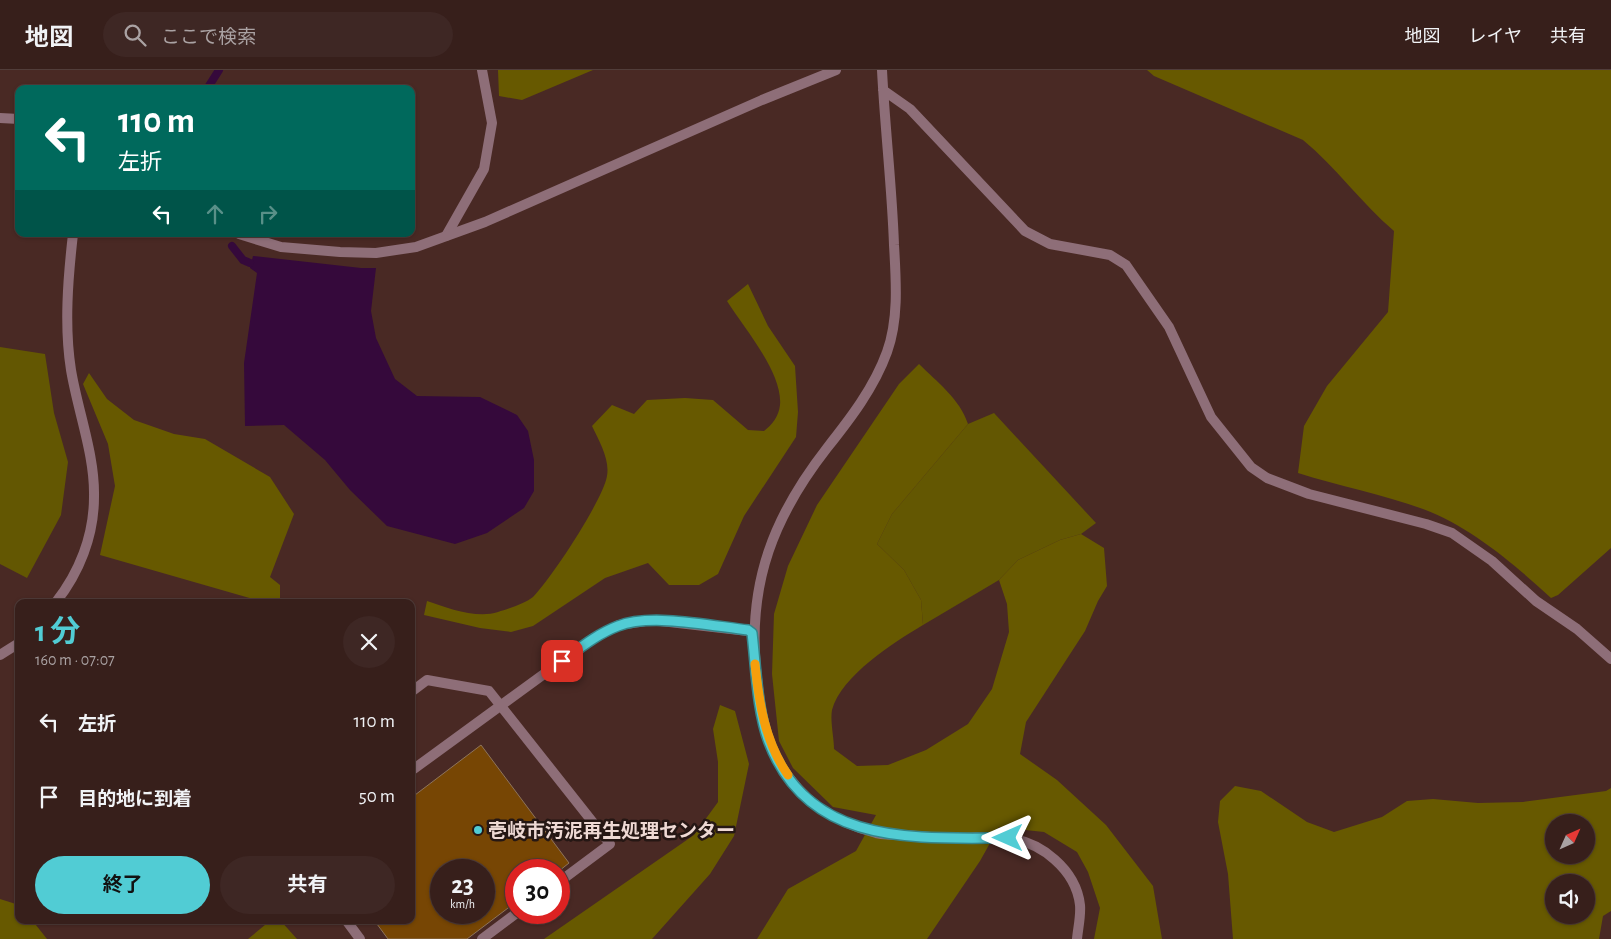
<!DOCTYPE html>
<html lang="ja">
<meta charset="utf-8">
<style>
:root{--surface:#371f1b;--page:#3e2724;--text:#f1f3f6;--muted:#aaa2a3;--line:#513d3a;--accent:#51ccd4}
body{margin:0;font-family:"Alegreya Sans","Noto Sans JP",sans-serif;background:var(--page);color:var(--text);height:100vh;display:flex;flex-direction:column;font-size:19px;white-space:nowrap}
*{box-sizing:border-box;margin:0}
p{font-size:16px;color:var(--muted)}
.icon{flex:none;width:28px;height:28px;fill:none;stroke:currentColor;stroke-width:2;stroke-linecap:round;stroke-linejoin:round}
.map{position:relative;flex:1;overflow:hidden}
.details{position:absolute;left:15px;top:529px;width:400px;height:325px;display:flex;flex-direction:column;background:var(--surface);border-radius:10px;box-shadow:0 1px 4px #0004,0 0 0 1px var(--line)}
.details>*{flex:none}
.banner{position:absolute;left:15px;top:15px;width:400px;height:152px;border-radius:10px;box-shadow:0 1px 4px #0004,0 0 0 1px var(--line);background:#00695c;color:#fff;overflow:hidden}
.needle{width:32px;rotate:45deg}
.tools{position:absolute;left:1545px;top:744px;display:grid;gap:10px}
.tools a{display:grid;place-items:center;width:50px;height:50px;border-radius:50%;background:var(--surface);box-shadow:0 1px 4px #0004,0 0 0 1px var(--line);font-size:25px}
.speed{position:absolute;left:430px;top:789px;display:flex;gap:10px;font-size:25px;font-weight:700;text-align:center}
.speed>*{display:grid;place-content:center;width:65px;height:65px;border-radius:50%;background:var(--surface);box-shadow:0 1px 4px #0004,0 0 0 1px var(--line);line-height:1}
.speed small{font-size:12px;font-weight:400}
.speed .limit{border:8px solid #d22;background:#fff;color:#111}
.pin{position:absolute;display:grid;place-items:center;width:42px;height:42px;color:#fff;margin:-21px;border-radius:10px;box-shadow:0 2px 8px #0006}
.me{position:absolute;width:55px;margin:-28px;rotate:270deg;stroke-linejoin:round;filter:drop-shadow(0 0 4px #0008)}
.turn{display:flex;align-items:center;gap:18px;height:105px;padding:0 20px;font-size:22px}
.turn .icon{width:65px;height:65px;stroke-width:2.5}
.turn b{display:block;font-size:35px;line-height:42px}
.lanes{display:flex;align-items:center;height:48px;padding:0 20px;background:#0003;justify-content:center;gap:25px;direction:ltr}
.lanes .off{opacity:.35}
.round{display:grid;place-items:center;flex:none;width:52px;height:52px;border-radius:26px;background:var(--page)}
.overview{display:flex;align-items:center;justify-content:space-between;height:85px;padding:0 20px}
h1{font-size:30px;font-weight:700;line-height:38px;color:var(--accent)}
.action{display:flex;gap:10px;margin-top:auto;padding:10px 20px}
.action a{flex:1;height:58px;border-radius:30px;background:var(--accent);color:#111;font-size:20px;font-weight:700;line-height:58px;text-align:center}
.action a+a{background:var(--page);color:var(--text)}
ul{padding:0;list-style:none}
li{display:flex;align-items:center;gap:15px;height:75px;padding:0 20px}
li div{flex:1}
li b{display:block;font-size:19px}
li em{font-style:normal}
header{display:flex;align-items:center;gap:30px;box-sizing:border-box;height:70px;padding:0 25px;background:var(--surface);border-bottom:1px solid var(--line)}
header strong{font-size:24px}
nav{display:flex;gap:28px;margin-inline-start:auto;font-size:18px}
.search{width:350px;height:45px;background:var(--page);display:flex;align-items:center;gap:12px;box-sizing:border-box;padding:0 18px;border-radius:28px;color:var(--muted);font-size:19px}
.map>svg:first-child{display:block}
.green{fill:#635702}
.forest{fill:#675900;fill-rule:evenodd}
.water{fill:#35093b}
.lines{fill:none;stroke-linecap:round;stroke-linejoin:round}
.stream{stroke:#35093b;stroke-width:8}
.building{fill:#774604;stroke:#8e745b;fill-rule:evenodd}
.lane{stroke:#8e6e78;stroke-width:10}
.street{stroke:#8e6e78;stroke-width:10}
.route-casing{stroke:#35858a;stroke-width:12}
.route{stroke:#51ccd4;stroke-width:9}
.slow{stroke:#f59e0b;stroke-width:9}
.poi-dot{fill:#51ccd4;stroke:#251714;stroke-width:2}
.labels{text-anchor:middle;stroke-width:5;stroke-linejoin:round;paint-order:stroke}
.poi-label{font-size:19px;font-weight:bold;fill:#eed9d4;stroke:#251714;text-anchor:start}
</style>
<header>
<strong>地図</strong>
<div class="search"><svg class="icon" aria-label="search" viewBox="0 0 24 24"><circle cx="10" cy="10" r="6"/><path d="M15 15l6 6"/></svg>ここで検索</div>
<nav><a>地図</a><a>レイヤ</a><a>共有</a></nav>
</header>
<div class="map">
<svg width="1611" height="869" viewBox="0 0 1611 869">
<rect width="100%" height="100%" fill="#492924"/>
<!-- green -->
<path class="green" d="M0 277 45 284 54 343 68 392 61 445 27 508 0 494Z
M994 343 1096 453 1081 464 1060 470 1018 490 999 510 923 555 921 530 904 500 877 474 892 444 968 354Z"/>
<!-- forest -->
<path class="forest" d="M498 0H593L522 30 499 26Z
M1147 0H1611V478L1558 525 1551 528C1514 494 1471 457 1423 439 1382 424 1339 416 1298 403L1304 356 1327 316 1388 242 1394 161C1361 133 1336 97 1303 70L1154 6Z
M748 214 768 256 795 296 798 342 796 367 744 446 718 504 699 515H669L648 493 605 508 533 556 511 562 480 558 424 545 427 531C447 538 477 549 498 542 508 539 526 533 533 527 551 509 603 430 607 406 610 389 599 371 592 356L612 335 634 344 647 330 685 328 713 330 748 360 764 361C772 355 779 346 780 335 783 303 744 258 727 231Z
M919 294C937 312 960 329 968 354L892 444 877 474 904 500 921 530 923 555C894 572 841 606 832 640 830 651 834 668 834 679L857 696 888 695 926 680 968 654 992 619 1009 562 1007 534 999 510 1018 490 1060 470 1081 464 1104 478 1107 516 1098 531 1085 561 1026 652 1020 684 1057 710 1106 755 1153 816 1162 869H1094L1100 838 1088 802 1077 782 1044 762 999 757 980 791 927 869H757L788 819 856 781 876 745 833 737 793 698 779 671 772 604 774 544 788 496 817 435 899 314Z
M89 303 107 329 134 350 174 364 205 369 270 407 294 444 270 507 280 515V532H254L253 529 100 485 115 416 108 374 83 314Z
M720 635 735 641 749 694 734 766 710 804 652 869H544L694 765 718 732V692L713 659Z
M1235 716 1261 721 1307 752 1334 762 1382 747 1407 731 1433 729 1478 733 1523 732 1606 721 1611 718V841L1603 846 1599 869H1233L1228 804 1218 752 1220 731ZM1586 752V785H1554V752ZM1586 812V845H1554V812Z
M0 829 19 835V850H32L47 869H0Z
M271 850H280L297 869H248Z"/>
<!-- water -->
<path class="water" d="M253 186 361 198H376L371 241 376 268 395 309 417 326 480 327 517 345 528 361 534 390V421L524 438 487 463 455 474 387 456 350 420 325 390 284 355 245 356 244 293 257 203 250 198Z"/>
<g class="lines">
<!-- stream -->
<path class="stream" d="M207 19 219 0
M232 176 243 190 250 193"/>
</g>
<!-- building -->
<path class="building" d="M481 675 569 793 559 801 516 800V832L467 869H388L374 850H411V728ZM441 800H484V842H441Z"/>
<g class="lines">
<!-- lane -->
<path class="lane" d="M446 166 484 99 492 53 482 0
M411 622 427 610 489 621 610 774 559 812
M411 701 592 569 619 555 652 550 748 561 753 563
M346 850 360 869
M482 869 518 842"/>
<!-- street -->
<path class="street" d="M882 0C885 59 892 117 894 175 896 210 899 249 887 282 874 318 850 349 827 378 774 446 748 512 756 598 759 629 763 664 778 691 802 731 831 751 876 763 885 765 895 765 904 765 923 767 942 768 961 768 975 768 991 766 1006 768 1041 771 1076 800 1080 835 1081 846 1078 858 1077 869
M883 20 910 39 1025 161 1050 174 1110 185 1126 195 1169 257 1211 347 1251 397 1267 408 1309 424 1426 454 1452 463 1492 491 1536 531 1577 559 1611 589
M0 48 19 49
M239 164 281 177 340 182 376 183 416 177 485 152 762 30 836 0
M56 532C79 503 94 466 94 427 95 385 78 342 71 300 64 256 68 208 73 164
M0 585 19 573"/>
</g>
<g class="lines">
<defs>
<path id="route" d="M562 591C580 578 597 564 618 556 651 543 712 556 748 560L752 563C756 596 757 641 769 672 809 777 915 768 1008 768"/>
</defs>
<!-- route casing -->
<use href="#route" class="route-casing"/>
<!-- route -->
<use href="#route" class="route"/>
<!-- slow -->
<path class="slow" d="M755 594C759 633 765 672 788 705"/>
</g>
<!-- markers -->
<circle class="poi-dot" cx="478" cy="760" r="5"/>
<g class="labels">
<!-- poi labels -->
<g class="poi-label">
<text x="488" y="767">壱岐市汚泥再生処理センター</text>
</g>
</g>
</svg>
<div class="tools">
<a><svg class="needle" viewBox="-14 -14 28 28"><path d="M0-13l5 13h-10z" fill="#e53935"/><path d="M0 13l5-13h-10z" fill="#aaa2a3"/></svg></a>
<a><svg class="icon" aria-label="sound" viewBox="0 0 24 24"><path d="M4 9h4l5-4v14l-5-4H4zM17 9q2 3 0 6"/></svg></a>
</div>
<div class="speed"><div>23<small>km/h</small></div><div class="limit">30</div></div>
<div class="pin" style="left:562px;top:591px;background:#d93025"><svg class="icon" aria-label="arrive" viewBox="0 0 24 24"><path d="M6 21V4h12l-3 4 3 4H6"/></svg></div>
<svg class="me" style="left:1008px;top:768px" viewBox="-20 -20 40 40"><path d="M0-17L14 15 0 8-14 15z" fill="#51ccd4" stroke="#fff" stroke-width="4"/></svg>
<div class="banner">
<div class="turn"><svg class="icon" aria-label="left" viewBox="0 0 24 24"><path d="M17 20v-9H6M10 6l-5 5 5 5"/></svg><div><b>110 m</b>左折</div></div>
<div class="lanes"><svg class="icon" aria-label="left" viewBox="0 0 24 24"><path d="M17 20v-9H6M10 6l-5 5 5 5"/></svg><svg class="icon off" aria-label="ahead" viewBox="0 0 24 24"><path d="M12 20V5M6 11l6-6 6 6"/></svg><svg class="icon off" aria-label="right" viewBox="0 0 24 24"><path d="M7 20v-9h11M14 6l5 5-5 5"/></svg></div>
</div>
<section class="details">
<div class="overview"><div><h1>1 分</h1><p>160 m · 07:07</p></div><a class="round"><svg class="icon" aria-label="close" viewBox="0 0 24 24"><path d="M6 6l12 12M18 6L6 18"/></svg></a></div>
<ul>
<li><svg class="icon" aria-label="left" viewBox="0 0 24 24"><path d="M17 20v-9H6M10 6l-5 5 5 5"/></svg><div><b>左折</b></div><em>110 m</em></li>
<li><svg class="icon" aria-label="arrive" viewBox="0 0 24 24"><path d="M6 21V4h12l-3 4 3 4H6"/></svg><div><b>目的地に到着</b></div><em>50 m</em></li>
</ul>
<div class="action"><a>終了</a><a>共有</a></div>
</section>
</div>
